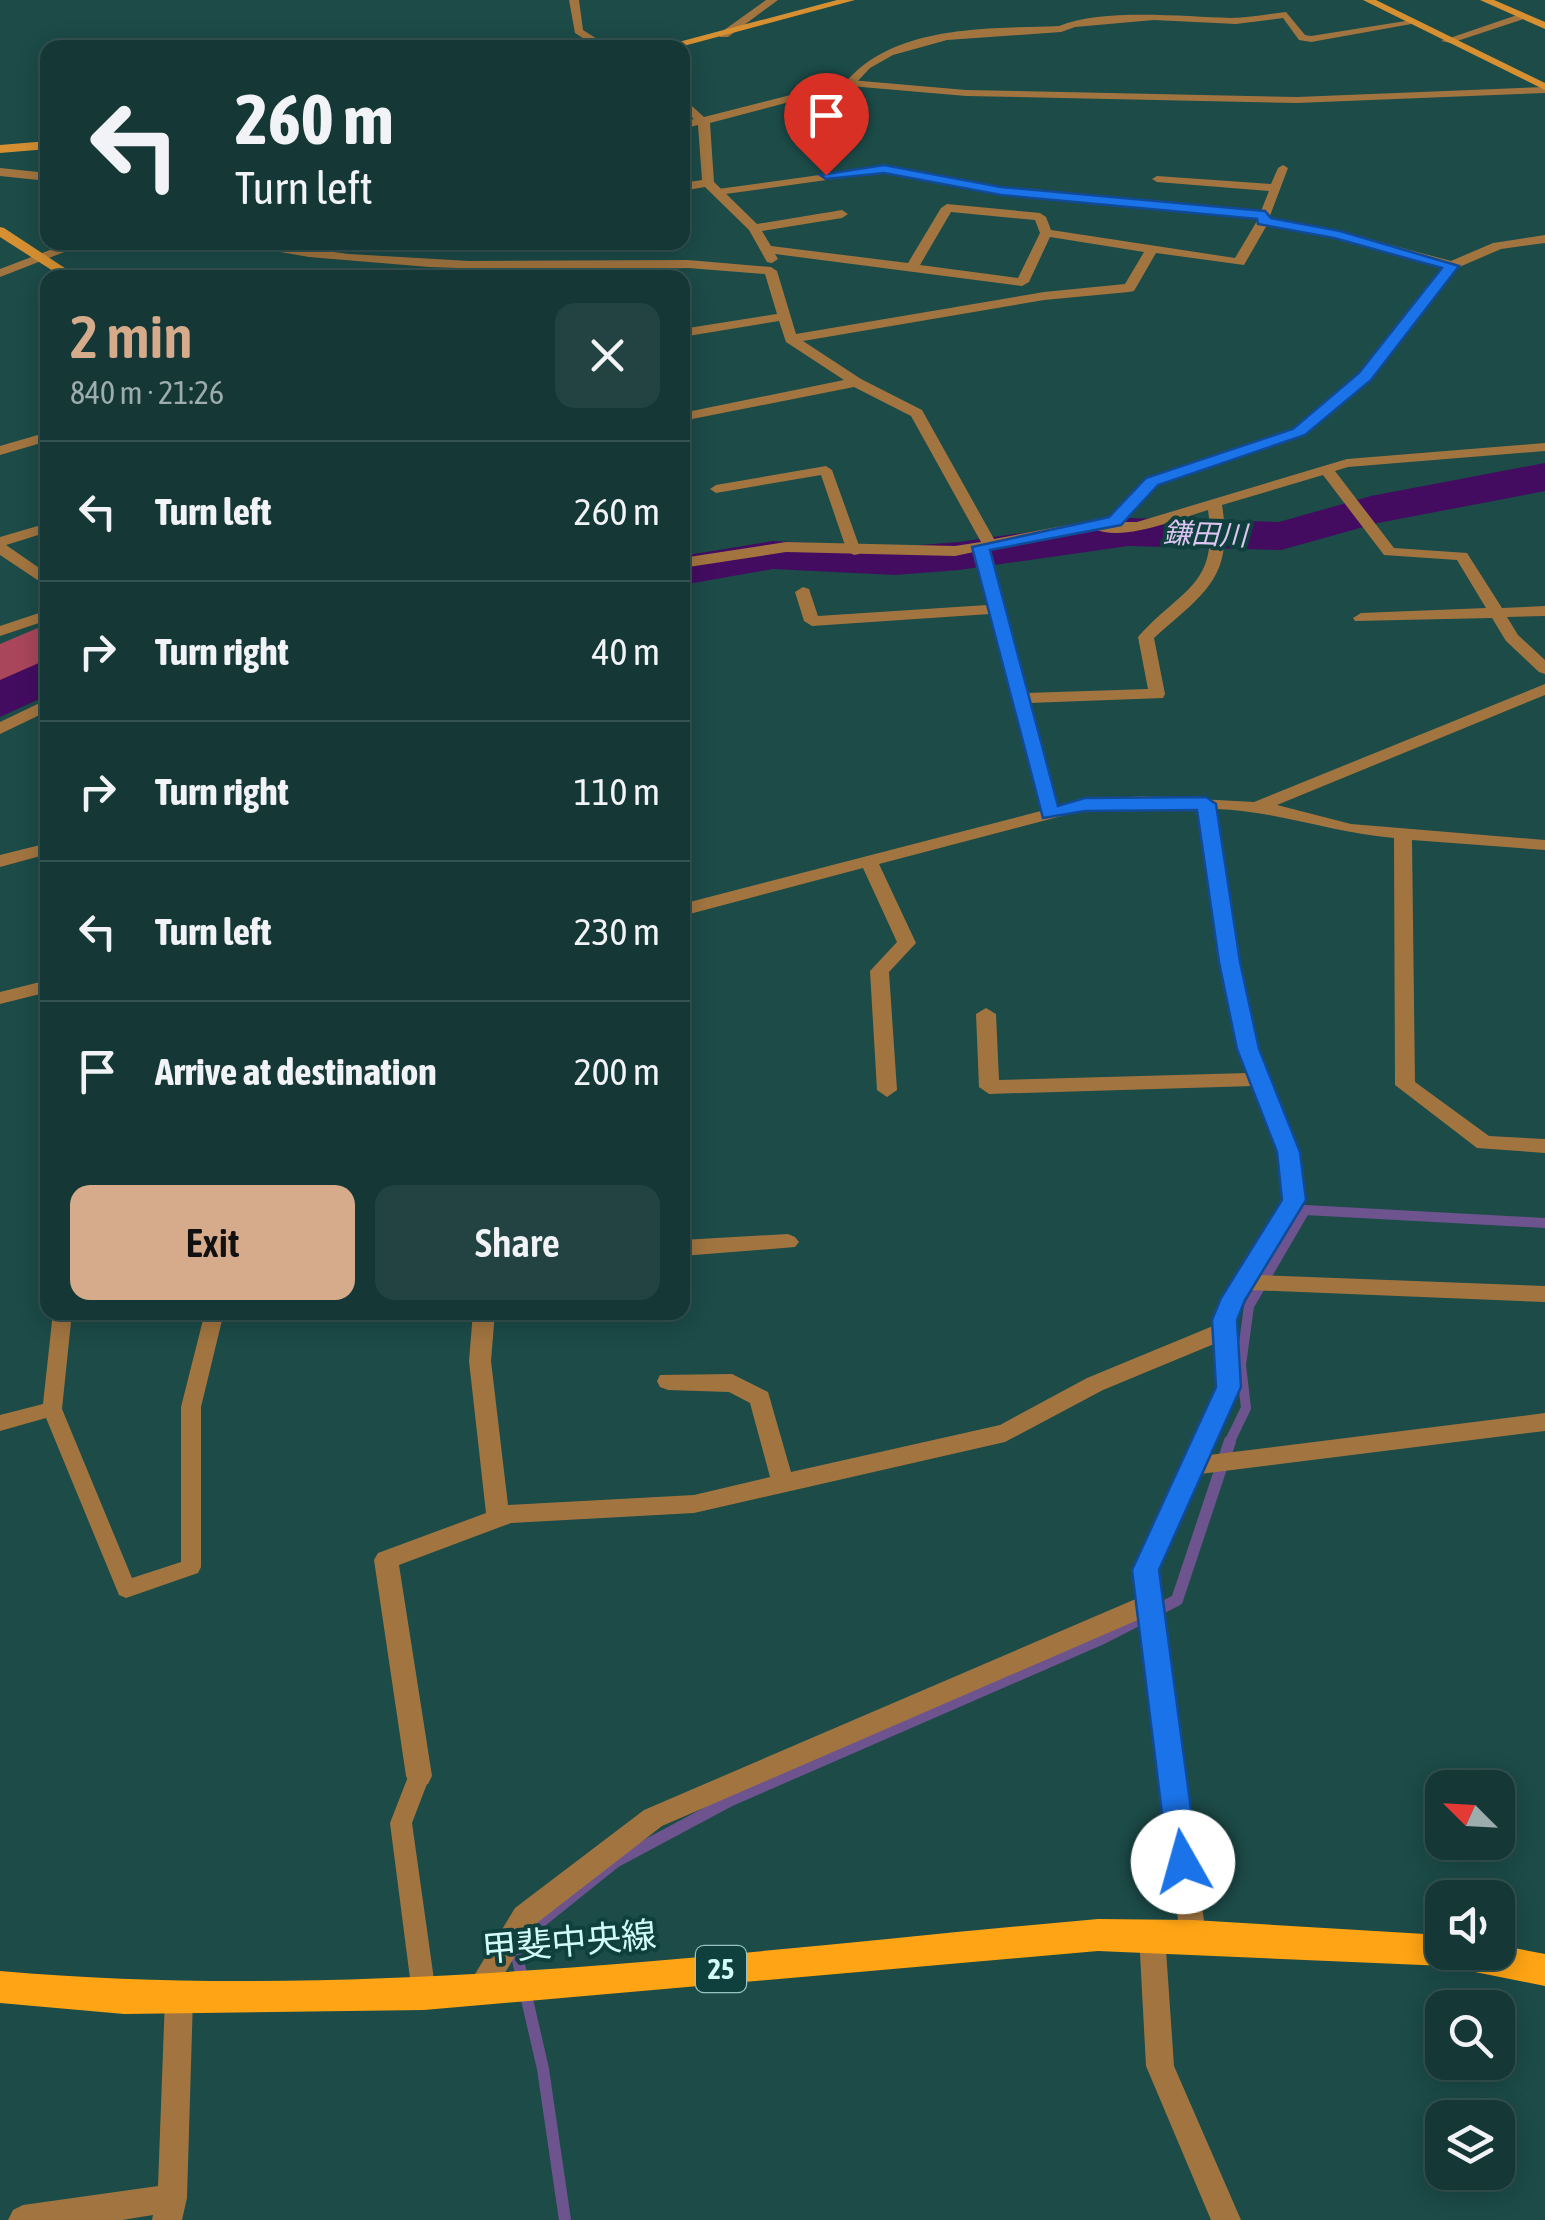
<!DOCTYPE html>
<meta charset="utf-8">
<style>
:root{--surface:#153836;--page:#224342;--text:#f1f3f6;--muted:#9dacad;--line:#345251;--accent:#d6ab8b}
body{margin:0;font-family:"Asap Condensed","Noto Sans JP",sans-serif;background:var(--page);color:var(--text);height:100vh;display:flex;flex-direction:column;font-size:38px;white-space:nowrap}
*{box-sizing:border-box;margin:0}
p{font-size:32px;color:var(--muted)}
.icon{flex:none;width:55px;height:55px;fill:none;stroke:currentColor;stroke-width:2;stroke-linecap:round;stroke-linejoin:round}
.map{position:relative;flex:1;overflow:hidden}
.panel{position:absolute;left:40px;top:270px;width:650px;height:1050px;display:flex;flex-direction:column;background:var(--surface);border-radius:20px;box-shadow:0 5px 25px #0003,0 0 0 2px var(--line)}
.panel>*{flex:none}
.top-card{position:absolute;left:40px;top:40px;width:650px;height:210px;border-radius:20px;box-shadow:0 5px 25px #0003,0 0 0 2px var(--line);background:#153836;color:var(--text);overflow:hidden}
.needle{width:65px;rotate:294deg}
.controls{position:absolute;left:1425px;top:1770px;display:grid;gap:20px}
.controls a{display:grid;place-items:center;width:90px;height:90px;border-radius:20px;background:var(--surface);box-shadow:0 5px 25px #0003,0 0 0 2px var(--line);font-size:50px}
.pin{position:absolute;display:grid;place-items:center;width:85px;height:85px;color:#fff;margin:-102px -42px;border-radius:50% 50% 50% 0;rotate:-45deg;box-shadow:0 0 10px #0007}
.pin .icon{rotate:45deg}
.me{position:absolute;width:110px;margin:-55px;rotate:353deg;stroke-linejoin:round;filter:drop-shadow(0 0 8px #0008)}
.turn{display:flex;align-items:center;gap:35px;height:210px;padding:0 30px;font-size:45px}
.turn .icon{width:130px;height:130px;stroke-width:2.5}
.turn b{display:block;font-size:70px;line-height:85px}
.round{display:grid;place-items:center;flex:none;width:105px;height:105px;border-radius:20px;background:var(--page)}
.headline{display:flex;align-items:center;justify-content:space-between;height:170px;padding:0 30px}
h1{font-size:60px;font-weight:600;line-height:75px;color:var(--accent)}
.cta{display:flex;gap:20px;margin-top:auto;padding:20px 30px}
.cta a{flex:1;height:115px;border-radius:20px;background:var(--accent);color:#111;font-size:40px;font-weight:600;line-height:115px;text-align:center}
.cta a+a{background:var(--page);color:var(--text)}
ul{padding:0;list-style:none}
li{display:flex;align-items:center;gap:30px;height:140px;padding:0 30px;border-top:2px solid var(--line)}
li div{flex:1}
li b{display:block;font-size:38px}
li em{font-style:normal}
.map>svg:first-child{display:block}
.green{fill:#a9465b}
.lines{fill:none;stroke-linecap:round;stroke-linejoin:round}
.stream-far1{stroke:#6e548e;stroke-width:10}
.stream{stroke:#6e548e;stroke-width:12}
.river{fill:#430c61;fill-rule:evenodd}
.lane{fill:#a27540;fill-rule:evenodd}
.street{fill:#a27540;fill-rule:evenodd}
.secondary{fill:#d69032;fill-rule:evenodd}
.primary{fill:#ffa414;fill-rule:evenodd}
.route{fill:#1a73e8;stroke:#114b97;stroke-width:2.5}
.labels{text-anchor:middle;stroke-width:8;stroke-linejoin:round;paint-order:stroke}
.far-water-label{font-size:28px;font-style:italic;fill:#dec5f3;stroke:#0f403d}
.shield{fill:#0f403d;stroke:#98c3bf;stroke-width:2.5}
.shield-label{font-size:28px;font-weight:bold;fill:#d2fbf7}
.near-street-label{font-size:35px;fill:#d2fbf7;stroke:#0f403d}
</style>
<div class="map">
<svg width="1545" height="2220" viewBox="0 0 1545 2220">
<rect width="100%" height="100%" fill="#1c4b48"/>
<!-- green -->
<path class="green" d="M662 268 671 277 481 278 478 273Z
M47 624V663L0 689V644Z"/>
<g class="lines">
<!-- stream-far1 -->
<path class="stream-far1" d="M1229 1443 1246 1408 1241 1365 1249 1306 1305 1210 1545 1223"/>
<!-- stream -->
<path class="stream" d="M565 2220 543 2069 514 1943 615 1862 731 1800 1103 1638 1177 1600 1230 1441"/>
<!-- river -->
<path class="river" d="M1545 463V491L1378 523 1281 550 1128 546 959 570 895 575 773 569 682 585V556L773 541 895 547 959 542 1128 518 1279 522 1371 496Z
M48 659V695L0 717V680Z"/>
<!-- lane -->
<path class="lane" d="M569 0H579L583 30 611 48H598L575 33Z
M1286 12 1305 35 1311 36 1412 20 1417 23 1311 42 1299 40 1283 18 1236 24 1154 20 1075 27 1061 32 947 40 893 55 870 68 854 85 845 83C895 24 988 29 1059 26 1104 8 1183 17 1231 18 1249 18 1268 14 1286 12Z
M1283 165 1288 168 1268 221 1263 224 1258 221 1259 218 1001 194 884 172 718 195 713 192 718 189 884 166 1001 188 1261 211 1269 191 1157 182 1152 179 1157 176 1271 184 1278 168Z
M826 466 832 470 861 551 859 554 854 555 847 551 821 475 716 493 710 489 716 485Z
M53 1312H72L62 1409 132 1578 181 1562V1407L205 1312H224L201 1407V1567L198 1573 126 1598 119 1595 46 1418 0 1431V1415L43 1404Z
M419 1766 427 1769 430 1776 412 1823 436 1994 432 2002 424 2005 416 2002 412 1994 390 1823 411 1769Z"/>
<!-- street -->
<path class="street" d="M766 0H778L728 37H720V33Z
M1523 13 1528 16 1527 18 1451 43 1441 41Z
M850 80 966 90 1297 97 1545 87V93L1297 103 966 96 850 86 710 123 714 182 757 224 842 210 848 214 842 218 762 231 771 246 908 263 941 208 947 204 1040 213 1046 217 1051 230 1235 258 1257 221 1263 217 1335 230 1451 261 1493 243 1545 235V243L1501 249 1457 268 1370 380 1304 435 1157 485 1122 522H1137L1347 459 1545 443V451L1348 467 1335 471 1394 548 1467 553 1502 608 1545 606V616L1507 617 1518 635 1545 660V674L1539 672 1506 641 1492 618 1355 621 1353 618 1361 613 1486 608 1457 560 1384 555 1323 475 1222 505C1234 579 1204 593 1154 638L1165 694 1163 698 1029 703 1057 807 1085 800 1143 796 1254 802 1545 684V695L1277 805 1351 824 1545 840V850L1412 840 1415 1082 1489 1136 1545 1139V1153L1477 1148 1395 1085 1394 838C1334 833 1277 811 1216 809L1238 961 1258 1049 1299 1152 1304 1201 1259 1275 1545 1286V1302L1249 1290 1235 1321 1239 1387 1209 1455 1545 1413V1431L1200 1474 1158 1570 1206 1936 1203 1945 1193 1949 1183 1945 1180 1936 1140 1619 662 1826 533 1926 490 1998 480 2002 470 1998 466 1989 515 1908 644 1810 1138 1598 1134 1570 1217 1387 1214 1344 1103 1390 1005 1442 694 1513 511 1523 399 1565 432 1776 428 1784 419 1787 410 1784 406 1776 374 1560 378 1553 486 1513 469 1361 473 1312H495L491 1361 508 1505 694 1495 770 1477 750 1403 729 1392 668 1390 660 1387 657 1381 660 1375 732 1374 768 1392 791 1472 1000 1425 1087 1378 1213 1326 1225 1292 1284 1201 1279 1152 1253 1086 989 1094 979 1087 976 1014 986 1008 996 1014 999 1080 1248 1073C1215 990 1211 895 1199 808L1143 806 1085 810 879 864 916 943 889 972 897 1090 887 1097 877 1090 870 971 897 942 863 868 682 916V904L1041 811 990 614 812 626 804 621 795 592 803 587 809 589 818 616 987 605 974 552 955 556 786 552 682 568V558L786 542 955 546 981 542 911 416 854 387 682 421V413L844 380 786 342 779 321 682 337V329L777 314 765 274 688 268 549 271 429 267 309 257 223 242H257L349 254 469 261 688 260 771 267 777 271 796 334 1044 292 1125 284 1144 252 1050 237 1029 282 1022 286 775 254 778 259 772 263 767 262 749 230 705 187 682 191V183L702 180 698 125 682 129V122L694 119 682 107V97L704 117ZM951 212 1035 220 1040 233 1018 278 920 265ZM1267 225 1334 238 1444 267 1360 374 1294 429 1147 479 1110 517 994 539 922 410 861 379 803 341 1044 300 1129 292 1134 291 1156 253 1244 265ZM1208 510C1219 587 1181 588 1138 637L1148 689 1026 693 988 549 1094 529C1124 542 1178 519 1208 510Z
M0 168 48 173V181L0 176Z
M71 242H90L0 277V269Z
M48 432V441L0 455V446Z
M48 523V532L6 545 48 574V587L0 555V537Z
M48 610V620L0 636V626Z
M48 699V711L0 734V722Z
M48 843V854L0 867V855Z
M48 980V992L0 1004V992Z
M788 1234 795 1237 799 1242 795 1247 682 1256V1240Z
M1152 1922 1162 1926 1165 1935 1174 2066 1241 2220H1211L1146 2066 1139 1935 1142 1926Z
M179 1985 189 1989 193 1998 187 2198 182 2220H152L153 2215 122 2220H8L13 2210 23 2205 158 2186 165 1998 169 1989Z"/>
<!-- secondary -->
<path class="secondary" d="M837 0H855L676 48H656Z
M1363 0H1376L1545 83V90Z
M1480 0H1494L1545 22V29Z
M48 141V149L0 153V145Z
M0 227 4 228 80 278H64L0 237Z"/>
<!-- primary -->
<path class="primary" d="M1098 1919 1193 1920 1442 1935V1952H1498V1945L1545 1954V1986L1445 1966 1098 1951 424 2010 124 2014 0 2003V1971C365 2003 734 1951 1098 1919Z"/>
</g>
<!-- route -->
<path class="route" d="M884 165 1001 187 1265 211 1271 218 1340 231 1459 266 1371 380 1305 435 1158 485 1121 525 990 550 1058 806 1085 798 1206 797 1216 804 1240 962 1259 1049 1300 1152 1306 1200 1245 1300 1237 1320 1241 1387 1159 1570 1198 1862 1194 1872 1183 1876 1173 1872 1168 1862 1132 1570 1216 1387 1212 1320 1221 1298 1282 1200 1277 1152 1237 1049 1219 962 1197 810 1085 811 1043 818 972 547 1109 517 1146 478 1293 429 1359 373 1442 268 1334 238 1258 224 1257 219 1001 195 884 173 826 179 820 175Z"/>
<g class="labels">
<!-- far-water labels -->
<g class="far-water-label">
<text transform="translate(1205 534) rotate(2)" y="10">鎌田川</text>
</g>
<!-- shield labels -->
<rect class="shield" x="696" y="1946" width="50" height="46" rx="8"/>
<g class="shield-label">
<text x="721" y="1979">25</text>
</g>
<!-- near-street labels -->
<g class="near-street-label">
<text transform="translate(569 1942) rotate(-5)" y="12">甲斐中央線</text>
</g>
</g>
</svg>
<div class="controls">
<a><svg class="needle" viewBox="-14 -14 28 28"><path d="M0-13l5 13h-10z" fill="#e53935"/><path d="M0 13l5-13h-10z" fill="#9dacad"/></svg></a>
<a><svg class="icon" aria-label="sound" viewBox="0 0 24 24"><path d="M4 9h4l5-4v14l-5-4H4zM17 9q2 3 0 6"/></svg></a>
<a><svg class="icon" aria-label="search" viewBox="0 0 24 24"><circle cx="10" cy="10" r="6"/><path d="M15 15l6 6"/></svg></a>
<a><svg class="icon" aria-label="layers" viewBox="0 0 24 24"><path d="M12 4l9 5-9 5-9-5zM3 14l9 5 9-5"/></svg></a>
</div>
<div class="pin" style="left:826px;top:175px;background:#d93025"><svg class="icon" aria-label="arrive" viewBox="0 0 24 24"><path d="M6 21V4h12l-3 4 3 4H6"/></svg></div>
<svg class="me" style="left:1183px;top:1862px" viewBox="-20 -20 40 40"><circle r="19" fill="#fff"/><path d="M0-13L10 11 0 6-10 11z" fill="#1a73e8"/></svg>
<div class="top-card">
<div class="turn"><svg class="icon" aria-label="left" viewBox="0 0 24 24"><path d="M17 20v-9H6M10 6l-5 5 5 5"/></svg><div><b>260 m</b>Turn left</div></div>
</div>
<section class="panel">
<div class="headline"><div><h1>2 min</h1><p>840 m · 21:26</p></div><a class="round"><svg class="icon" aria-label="close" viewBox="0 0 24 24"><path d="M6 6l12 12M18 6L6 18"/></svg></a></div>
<ul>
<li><svg class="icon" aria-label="left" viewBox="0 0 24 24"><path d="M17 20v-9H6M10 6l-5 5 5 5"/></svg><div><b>Turn left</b></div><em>260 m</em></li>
<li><svg class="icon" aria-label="right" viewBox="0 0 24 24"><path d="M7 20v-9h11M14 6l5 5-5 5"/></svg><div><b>Turn right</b></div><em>40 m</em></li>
<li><svg class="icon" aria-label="right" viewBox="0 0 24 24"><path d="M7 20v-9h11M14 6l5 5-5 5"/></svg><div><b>Turn right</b></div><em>110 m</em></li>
<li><svg class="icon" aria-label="left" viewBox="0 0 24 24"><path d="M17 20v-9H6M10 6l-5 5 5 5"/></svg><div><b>Turn left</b></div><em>230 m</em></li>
<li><svg class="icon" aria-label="arrive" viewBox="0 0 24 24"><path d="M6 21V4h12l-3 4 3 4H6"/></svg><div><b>Arrive at destination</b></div><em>200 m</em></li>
</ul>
<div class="cta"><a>Exit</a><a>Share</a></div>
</section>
</div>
